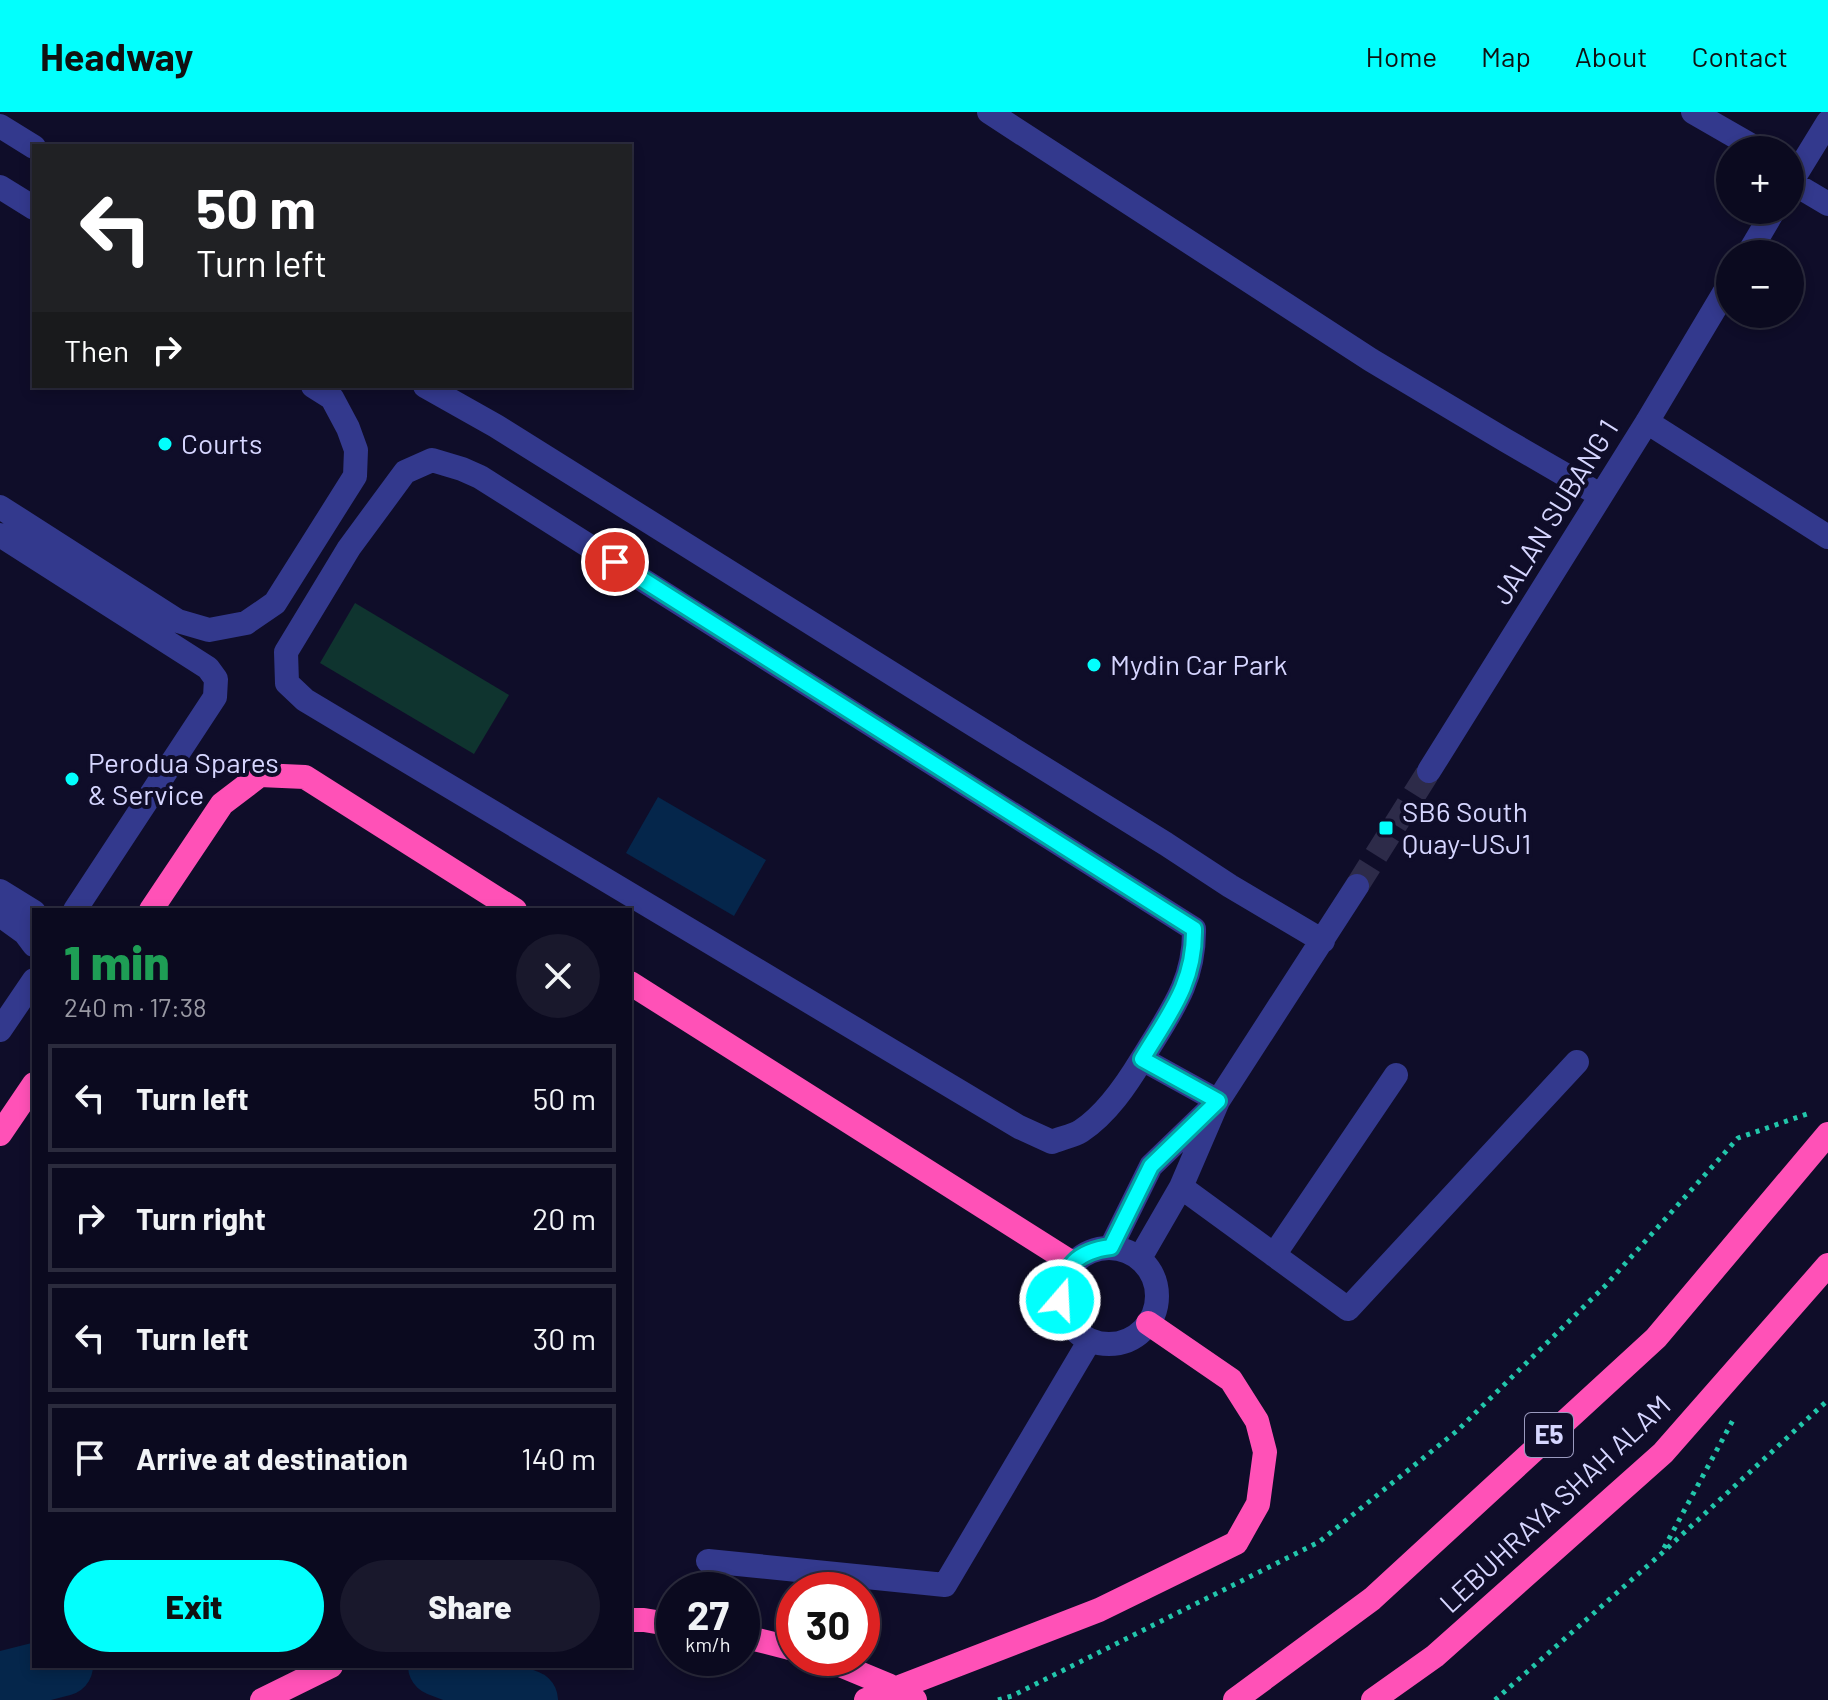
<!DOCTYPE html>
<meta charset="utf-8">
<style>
:root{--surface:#0b0a1f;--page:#19182c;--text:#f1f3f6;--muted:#9a9aa4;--line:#2b2b3d;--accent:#02fffd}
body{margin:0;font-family:Barlow,sans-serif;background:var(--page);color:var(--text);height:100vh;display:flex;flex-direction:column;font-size:30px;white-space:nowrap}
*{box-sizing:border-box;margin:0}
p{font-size:26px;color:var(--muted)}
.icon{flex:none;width:44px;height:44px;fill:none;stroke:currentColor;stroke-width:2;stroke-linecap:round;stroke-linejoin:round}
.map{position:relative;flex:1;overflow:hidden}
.panel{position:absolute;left:32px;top:796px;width:600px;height:760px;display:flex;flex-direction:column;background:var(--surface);border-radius:0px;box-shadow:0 4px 12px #0003,0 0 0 2px var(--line)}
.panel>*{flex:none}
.banner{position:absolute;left:32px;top:32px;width:600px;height:244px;border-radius:0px;box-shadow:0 4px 12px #0003,0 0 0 2px var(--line);background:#202124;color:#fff;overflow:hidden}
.controls{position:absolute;left:1716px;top:24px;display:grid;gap:16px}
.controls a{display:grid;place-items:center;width:88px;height:88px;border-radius:50%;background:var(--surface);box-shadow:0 4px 12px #0003,0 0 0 2px var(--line);font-size:40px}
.speed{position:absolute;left:656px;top:1460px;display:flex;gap:16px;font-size:40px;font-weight:700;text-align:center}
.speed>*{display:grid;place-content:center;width:104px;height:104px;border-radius:50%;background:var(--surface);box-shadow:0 4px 12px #0003,0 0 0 2px var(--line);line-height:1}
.speed small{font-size:20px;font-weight:400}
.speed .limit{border:12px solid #d22;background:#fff;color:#111}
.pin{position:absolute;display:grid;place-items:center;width:68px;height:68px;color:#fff;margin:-34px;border:4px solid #fff;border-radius:50%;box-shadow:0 2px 8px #0007}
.me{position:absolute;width:88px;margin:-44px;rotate:19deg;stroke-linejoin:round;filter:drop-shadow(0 0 6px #0008)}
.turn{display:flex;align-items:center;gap:28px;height:168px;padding:0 32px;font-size:36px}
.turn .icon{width:104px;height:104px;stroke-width:2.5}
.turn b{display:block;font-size:56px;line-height:68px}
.then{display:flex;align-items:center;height:76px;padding:0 32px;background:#0003;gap:16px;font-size:30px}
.round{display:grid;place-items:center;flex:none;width:84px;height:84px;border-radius:42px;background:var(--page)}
.head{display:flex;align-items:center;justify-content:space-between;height:136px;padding:0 32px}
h1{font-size:48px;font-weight:800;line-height:60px;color:#1e9e55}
.cta{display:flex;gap:16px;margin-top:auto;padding:16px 32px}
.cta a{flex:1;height:92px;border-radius:48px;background:var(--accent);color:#111;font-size:32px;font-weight:800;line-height:92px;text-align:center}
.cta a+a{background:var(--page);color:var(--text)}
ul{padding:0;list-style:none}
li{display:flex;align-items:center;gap:24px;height:108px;margin:0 16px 12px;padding:0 16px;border:4px solid var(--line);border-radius:0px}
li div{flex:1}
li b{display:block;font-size:30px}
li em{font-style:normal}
header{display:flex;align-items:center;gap:48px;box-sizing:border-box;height:112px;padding:0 40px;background:var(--accent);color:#111}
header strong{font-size:38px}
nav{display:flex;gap:44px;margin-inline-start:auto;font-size:28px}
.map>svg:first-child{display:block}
.green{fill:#0f342f}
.water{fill:#05264b}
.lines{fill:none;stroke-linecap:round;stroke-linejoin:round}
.river{stroke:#05264b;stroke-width:60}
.minor-tunnel{stroke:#2d2b49;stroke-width:24;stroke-dasharray:24 12;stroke-linecap:butt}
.path{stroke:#22c6ab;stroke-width:5;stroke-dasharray:4 6;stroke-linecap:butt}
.minor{stroke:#33398d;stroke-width:24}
.highway{stroke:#ff51b7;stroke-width:24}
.route-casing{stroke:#01a6a4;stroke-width:20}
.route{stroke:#02fffd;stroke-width:14}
.poi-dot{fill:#02fffd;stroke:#0f0d29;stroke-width:3}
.labels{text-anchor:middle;stroke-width:8;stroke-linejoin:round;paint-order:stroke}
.shield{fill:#0f0d29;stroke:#9a9abf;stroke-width:2}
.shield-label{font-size:26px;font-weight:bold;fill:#d6d6ff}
.poi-label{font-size:28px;fill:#d6d6ff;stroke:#0f0d29;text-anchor:start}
.street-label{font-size:28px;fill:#d6d6ff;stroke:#0f0d29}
</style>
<header>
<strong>Headway</strong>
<nav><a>Home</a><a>Map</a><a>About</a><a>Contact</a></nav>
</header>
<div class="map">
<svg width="1828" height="1588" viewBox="0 0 1828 1588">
<rect width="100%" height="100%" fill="#0f0d29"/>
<!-- green -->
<path class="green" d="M355 491 509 583 474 642 320 551Z"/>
<!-- water -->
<path class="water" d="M658 685 766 748 734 804 626 741Z"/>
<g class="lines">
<!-- river -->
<path class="river" d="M438 1554 528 1588
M0 1570 63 1554"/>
<!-- minor-tunnel -->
<path class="minor-tunnel" d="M1357 774 1429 659"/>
<!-- path -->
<path class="path" d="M1664 1436 1733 1308
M998 1588 1012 1584 1319 1430 1458 1318 1605 1174 1738 1026 1807 1002
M1495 1588 1661 1442 1828 1288"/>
<!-- minor -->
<path class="minor" d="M989 0 1371 248 1505 328 1600 383
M1693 0 1759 38
M0 14 34 35
M1791 70 1828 92
M1790 72 1828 10
M0 75 34 96
M1748 142 1774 98
M425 274 496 314 966 608 1166 732 1230 774 1323 829
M1647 310 1828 425
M0 395 178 509 209 518 246 511 275 491 355 364 356 338 348 316 332 286 313 274
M0 423 208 556 216 567 215 585 75 798
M1429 659 1647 310 1730 171
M0 779 34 800
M0 803 25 821 34 833
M0 918 34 868
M1142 947C1169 902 1195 871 1194 817L480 365 462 357 432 348 405 360 349 436 286 540 287 571 305 588 1019 1015 1052 1030C1061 1026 1073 1024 1081 1019 1107 1002 1127 972 1142 947L1218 989
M1181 1075 1348 1197 1577 950
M1111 1135 1151 1054 1208 999
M1061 1184a48 48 0 1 1 96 0a48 48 0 1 1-96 0Z
M1274 1143 1396 963
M1140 1146 1181 1075 1218 989 1357 774
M708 1449 945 1473 1090 1228"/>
<!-- highway -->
<path class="highway" d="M151 798 222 692 260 663 305 665 515 798
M630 871 1072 1151
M0 1022 34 972
M630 1508H644L674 1513
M742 1524 794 1537
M823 1546 888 1573 915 1588
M262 1588 331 1554
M866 1588 1099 1498 1236 1431 1258 1392 1265 1340 1257 1309 1231 1268 1148 1211
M1235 1588 1372 1487 1656 1226 1828 1022
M1373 1588 1435 1544 1663 1341 1828 1153"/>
</g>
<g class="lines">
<defs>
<path id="route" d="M615 450 1194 817C1195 871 1169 902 1142 947L1218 989 1151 1054 1111 1135C1078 1139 1062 1154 1060 1188"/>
</defs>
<!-- route casing -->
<use href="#route" class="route-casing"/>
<!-- route -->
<use href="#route" class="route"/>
</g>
<!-- markers -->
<g class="poi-dot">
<circle cx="165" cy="332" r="8"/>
<circle cx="1094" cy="553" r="8"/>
<circle cx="72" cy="667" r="8"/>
<rect x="1378" y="708" width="16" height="16" rx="4"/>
</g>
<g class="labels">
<!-- shield labels -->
<rect class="shield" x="1525" y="1301" width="48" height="44" rx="6"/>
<g class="shield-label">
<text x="1549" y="1332">E5</text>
</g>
<!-- poi labels -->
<g class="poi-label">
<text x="181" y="342">Courts</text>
<text x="1110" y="563">Mydin Car Park</text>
<text x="88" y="661">Perodua Spares<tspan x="88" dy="32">&amp; Service</tspan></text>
<text x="1402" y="710">SB6 South<tspan x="1402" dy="32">Quay-USJ1</tspan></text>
</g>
<!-- street labels -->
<g class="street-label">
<text transform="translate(1555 400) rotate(-58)" y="10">JALAN SUBANG 1</text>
<text transform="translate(1555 1392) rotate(-43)" y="10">LEBUHRAYA SHAH ALAM</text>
</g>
</g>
</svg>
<div class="controls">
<a>+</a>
<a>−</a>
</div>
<div class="speed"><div>27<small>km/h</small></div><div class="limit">30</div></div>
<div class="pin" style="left:615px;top:450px;background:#d93025"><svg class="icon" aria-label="arrive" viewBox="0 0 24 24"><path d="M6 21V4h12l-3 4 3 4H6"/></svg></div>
<svg class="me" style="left:1060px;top:1188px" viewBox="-20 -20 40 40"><circle r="17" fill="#02fffd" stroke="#fff" stroke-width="3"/><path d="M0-11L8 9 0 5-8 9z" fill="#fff"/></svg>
<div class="banner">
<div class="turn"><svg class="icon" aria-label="left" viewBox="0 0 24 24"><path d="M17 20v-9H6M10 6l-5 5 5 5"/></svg><div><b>50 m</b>Turn left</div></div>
<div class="then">Then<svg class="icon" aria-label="right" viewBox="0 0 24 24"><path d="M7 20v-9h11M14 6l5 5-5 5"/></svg></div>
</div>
<section class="panel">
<div class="head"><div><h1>1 min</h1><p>240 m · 17:38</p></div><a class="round"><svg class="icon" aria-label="close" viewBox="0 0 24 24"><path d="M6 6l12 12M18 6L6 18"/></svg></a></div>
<ul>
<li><svg class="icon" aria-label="left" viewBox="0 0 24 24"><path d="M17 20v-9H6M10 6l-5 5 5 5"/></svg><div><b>Turn left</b></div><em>50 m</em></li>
<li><svg class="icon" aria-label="right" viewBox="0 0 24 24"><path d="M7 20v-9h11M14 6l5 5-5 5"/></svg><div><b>Turn right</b></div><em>20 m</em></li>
<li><svg class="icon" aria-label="left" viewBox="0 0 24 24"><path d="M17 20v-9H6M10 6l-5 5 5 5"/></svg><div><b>Turn left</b></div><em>30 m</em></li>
<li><svg class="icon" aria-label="arrive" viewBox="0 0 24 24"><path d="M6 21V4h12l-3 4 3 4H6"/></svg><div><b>Arrive at destination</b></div><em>140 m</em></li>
</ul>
<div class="cta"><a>Exit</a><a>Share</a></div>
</section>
</div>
